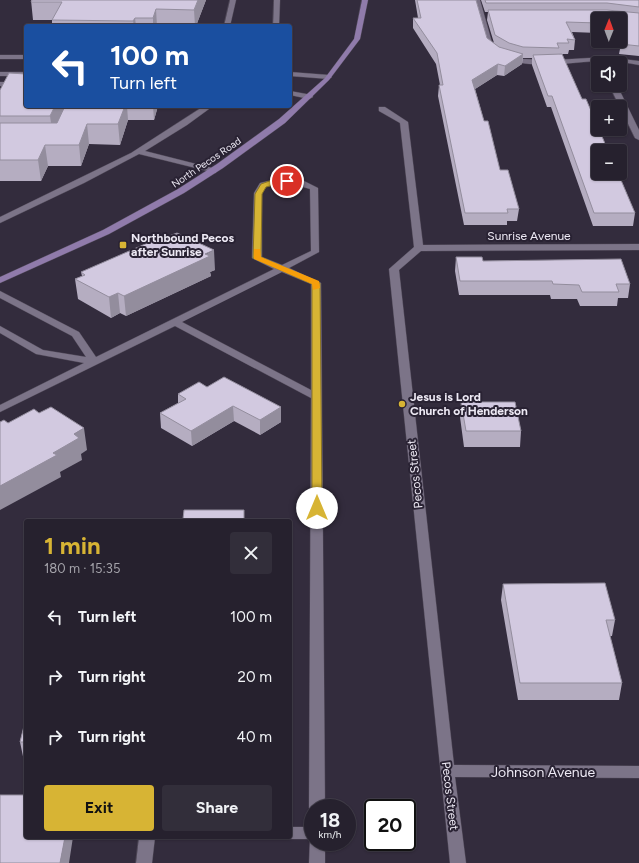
<!DOCTYPE html>
<meta charset="utf-8">
<style>
:root{--surface:#26212e;--page:#322e3a;--text:#f1f3f6;--muted:#a4a3aa;--line:#423e4a;--accent:#d7b434}
body{margin:0;font-family:Figtree,sans-serif;background:var(--page);color:var(--text);height:100vh;display:flex;flex-direction:column;font-size:15px;white-space:nowrap}
*{box-sizing:border-box;margin:0}
p{font-size:13px;color:var(--muted)}
.icon{flex:none;width:22px;height:22px;fill:none;stroke:currentColor;stroke-width:2;stroke-linecap:round;stroke-linejoin:round}
.map{position:relative;flex:1;overflow:hidden}
.sheet{position:absolute;left:24px;top:519px;width:268px;height:320px;display:flex;flex-direction:column;background:var(--surface);border-radius:4px;box-shadow:0 1px 3px #0004,0 0 0 1px var(--line)}
.sheet>*{flex:none}
.hud{position:absolute;left:24px;top:24px;width:268px;height:84px;border-radius:4px;box-shadow:0 1px 3px #0004,0 0 0 1px var(--line);background:#1a4fa0;color:#fff;overflow:hidden}
.needle{width:26px;rotate:1deg}
.tools{position:absolute;left:591px;top:12px;display:grid;gap:8px}
.tools a{display:grid;place-items:center;width:36px;height:36px;border-radius:4px;background:var(--surface);box-shadow:0 1px 3px #0004,0 0 0 1px var(--line);font-size:20px}
.speed{position:absolute;left:304px;top:799px;display:flex;gap:8px;font-size:20px;font-weight:700;text-align:center}
.speed>*{display:grid;place-content:center;width:52px;height:52px;border-radius:50%;background:var(--surface);box-shadow:0 1px 3px #0004,0 0 0 1px var(--line);line-height:1}
.speed small{font-size:10px;font-weight:400}
.speed .limit{border:2px solid #111;border-radius:6px;background:#fff;color:#111}
.pin{position:absolute;display:grid;place-items:center;width:34px;height:34px;color:#fff;margin:-17px;border:2px solid #fff;border-radius:50%;box-shadow:0 1px 4px #0007}
.me{position:absolute;width:44px;margin:-22px;rotate:0deg;stroke-linejoin:round;filter:drop-shadow(0 0 3px #0008)}
.turn{display:flex;align-items:center;gap:14px;height:84px;padding:0 20px;font-size:18px}
.turn .icon{width:52px;height:52px;stroke-width:2.5}
.turn b{display:block;font-size:28px;line-height:34px}
.round{display:grid;place-items:center;flex:none;width:42px;height:42px;border-radius:4px;background:var(--page)}
.head{display:flex;align-items:center;justify-content:space-between;height:68px;padding:0 20px}
h1{font-size:24px;font-weight:700;line-height:30px;color:var(--accent)}
.cta{display:flex;gap:8px;margin-top:auto;padding:8px 20px}
.cta a{flex:1;height:46px;border-radius:4px;background:var(--accent);color:#111;font-size:16px;font-weight:700;line-height:46px;text-align:center}
.cta a+a{background:var(--page);color:var(--text)}
ul{padding:0;list-style:none}
li{display:flex;align-items:center;gap:12px;height:60px;padding:0 20px}
li div{flex:1}
li b{display:block;font-size:15px}
li em{font-style:normal}
.map>svg:first-child{display:block}
.lines{fill:none;stroke-linecap:round;stroke-linejoin:round}
.service-casing{stroke:#4e4756;stroke-width:1}
.minor-casing{stroke:#4e4756;stroke-width:1}
.secondary-casing{stroke:#4e4756;stroke-width:1}
.service{fill:#7c7488;fill-rule:evenodd}
.minor{fill:#7c7488;fill-rule:evenodd}
.secondary{fill:#907bab;fill-rule:evenodd}
.wall{fill:#b5adc1}
.shaded-wall{fill:#938d9d}
.building{fill:#d2c9e0;stroke:#938d9d}
.route{fill:#d7b434;stroke:#8c7522}
.slow{fill:#f59e0b}
.poi-dot{fill:#d7b434;stroke:#292233;stroke-width:1.5}
.labels{text-anchor:middle;stroke-width:4;stroke-linejoin:round;paint-order:stroke}
.far-street-label{font-size:10px;fill:#eeeaf5;stroke:#292233}
.street-label{font-size:12px;fill:#eeeaf5;stroke:#292233}
.poi-label{font-size:12px;font-weight:bold;fill:#eeeaf5;stroke:#292233;text-anchor:start}
.near-street-label{font-size:14px;fill:#eeeaf5;stroke:#292233}
</style>
<div class="map">
<svg width="639" height="863" viewBox="0 0 639 863">
<rect width="100%" height="100%" fill="#332c3d"/>
<g class="lines">
<defs>
<path id="service" d="M230 0H236L230 26H224Z
M274 0H280L279 26H273Z
M0 55H26V59H0Z
M0 72H26V76H0Z
M290 72 329 75 332 77 329 79 290 76Z
M0 82H26V86H0Z
M290 91 312 95 313 97 309 99 290 95Z
M204 106H213L187 125 145 151 216 169V173L139 154 84 183 0 223V217L131 153Z
M289 178 304 181 318 188 319 252 289 268 321 283 325 808H313V813L309 808 311 398 175 326 0 412V405L84 363 36 354 0 333V326L43 350 86 357 72 336 0 298V291L79 332 96 357 274 269 252 258 254 193 260 183 277 179ZM289 183 310 189 311 251 282 265 262 257V193L266 187ZM282 272 311 284V390L182 322Z
M290 827H313V842H325V863H309L310 839H290L284 838 290 837Z
M139 837H155L152 863H136Z"/>
<path id="minor" d="M474 0H480L493 46 508 55 522 59 555 60 606 57 639 61V65C628 63 617 61 605 61 570 61 514 75 487 47Z
M609 85H617L639 130V140L635 138Z
M379 107H385L408 122 423 245 639 244V250L421 251 399 270 454 765 639 766V778L455 777 466 863H450L389 269 414 247 400 123 379 111Z"/>
<path id="secondary" d="M362 0H368L360 39 329 80 285 123 223 168 184 193 109 234 0 283V277L103 230 178 189 217 164 279 119 325 78 354 39Z"/>
</defs>
<!-- service casing -->
<use href="#service" class="service-casing"/>
<!-- minor casing -->
<use href="#minor" class="minor-casing"/>
<!-- secondary casing -->
<use href="#secondary" class="secondary-casing"/>
<!-- service -->
<use href="#service" class="service"/>
<!-- minor -->
<use href="#minor" class="minor"/>
<!-- secondary -->
<use href="#secondary" class="secondary"/>
</g>
<!-- wall -->
<path class="wall" d="M31 0H206L196 26H52V20H33Z
M415 0H476L487 38 494 43 487 20 488 12H485L481 0H639V56L619 54 623 34H620V19H598V33L572 32 575 40 574 50H569L568 54H559L582 99 635 213 633 226H593L551 107H547L532 65V58H523L522 64 504 76 497 75 475 89 484 121 500 170 519 209 517 221H507V225H464L438 96 439 85H440L436 64 413 28V18H418Z
M0 90 26 106H158L154 120H128L120 145 89 144 81 166H48L41 181H0Z
M456 257 630 284 628 298H618L617 306H580L577 299H551L550 295H459L455 271Z
M215 270 210 272 211 276 126 316 120 313 111 318 78 299 75 279 82 276 81 272Z
M207 387 281 407V422L260 435 234 421 192 446 161 428 160 413 178 403V394Z
M461 402 521 431 520 447H464L460 417Z
M503 584 615 620 612 636H610L622 683 619 700H518L501 600Z
M26 718V766H25L20 742Z"/>
<!-- shaded-wall -->
<path class="shaded-wall" d="M198 0H206L196 26H195L194 10Z
M156 9 157 26H153V18Z
M135 18 136 26H134L133 21Z
M523 54 522 64 504 76 505 66Z
M498 64 497 75 472 91V80Z
M55 106H66L53 136 50 116Z
M125 106H127L128 120 120 145 118 124Z
M153 106H158L154 120Z
M87 124 89 144 81 166 79 145Z
M45 145 48 166 41 181 38 160Z
M214 250 215 270 210 272 211 276 126 316 124 296Z
M118 293 120 313 111 318 109 297Z
M233 406 234 421 192 446 191 431Z
M281 407V422L260 435V420Z
M84 428 87 450 81 454 82 460 60 472 61 477 0 510V486L53 453 74 434Z
M65 837H73L69 863H60Z"/>
<!-- building -->
<path class="building" d="M32 0H198L194 10 156 9 153 18H135L133 21 52 20 62 2H31Z
M417 0H476L487 38 499 47 523 54 505 66 498 64 472 80 484 121H488L500 170H508L519 209H507L508 213H465L439 85H443L437 53 413 18H421Z
M485 0H639V7L607 3H486Z
M488 10H607L639 13V46L621 44 626 24H620V19H598V23L566 22 575 40 567 39 569 43H557L559 48 523 47 509 43 495 35Z
M562 54 582 99H586L598 127V129H599L608 151H598V173H618L635 213H594L552 96H548L533 55Z
M9 73 26 74V106H55L50 116H0V90Z
M65 106H125L118 124H87L79 145H45L38 160H0V123H57Z
M177 233 214 250 205 254 210 256 124 296 118 293 109 297 75 279 85 275 81 272 166 235 169 236Z
M456 257H482L483 261 621 259 630 284H616L619 292H582L579 285 553 284 552 281H460Z
M224 377 281 407 260 420 233 406 191 431 160 413 186 399 178 394 199 382 207 387Z
M461 402H515L521 431H466Z
M51 407 84 428 74 434 79 438 53 453 57 455 0 486V422L4 420 8 423 34 409 39 413Z
M184 510H244V519H254V521H174V519H183Z
M605 583 615 620H606L622 683H520L503 584Z
M26 718V742H20Z
M0 795H26V837H65L60 863H0Z"/>
<!-- route -->
<path class="route" d="M275 179H287L291 181 266 187 262 194 261 257 320 283 322 508 317 511 312 508V284L253 258 255 194 261 184Z"/>
<!-- slow -->
<path class="slow" d="M254 249H260L261 257 319 281 320 288 313 290 312 284 254 259Z"/>
<!-- markers -->
<g class="poi-dot">
<rect x="119" y="241" width="8" height="8" rx="2"/>
<circle cx="402" cy="404" r="4"/>
</g>
<g class="labels">
<!-- far-street labels -->
<g class="far-street-label">
<text transform="translate(206 162) rotate(-34)" y="4">North Pecos Road</text>
</g>
<!-- street labels -->
<g class="street-label">
<text x="529" y="240">Sunrise Avenue</text>
<text transform="translate(415 474) rotate(-96)" y="4">Pecos Street</text>
<text transform="translate(450 796) rotate(83)" y="4">Pecos Street</text>
</g>
<!-- poi labels -->
<g class="poi-label">
<text x="131" y="242">Northbound Pecos<tspan x="131" dy="14">after Sunrise</tspan></text>
<text x="410" y="401">Jesus is Lord<tspan x="410" dy="14">Church of Henderson</tspan></text>
</g>
<!-- near-street labels -->
<g class="near-street-label">
<text x="543" y="777">Johnson Avenue</text>
</g>
</g>
</svg>
<div class="tools">
<a><svg class="needle" viewBox="-14 -14 28 28"><path d="M0-13l5 13h-10z" fill="#e53935"/><path d="M0 13l5-13h-10z" fill="#a4a3aa"/></svg></a>
<a><svg class="icon" aria-label="sound" viewBox="0 0 24 24"><path d="M4 9h4l5-4v14l-5-4H4zM17 9q2 3 0 6"/></svg></a>
<a>+</a>
<a>−</a>
</div>
<div class="speed"><div>18<small>km/h</small></div><div class="limit">20</div></div>
<div class="pin" style="left:287px;top:181px;background:#d93025"><svg class="icon" aria-label="arrive" viewBox="0 0 24 24"><path d="M6 21V4h12l-3 4 3 4H6"/></svg></div>
<svg class="me" style="left:317px;top:508px" viewBox="-20 -20 40 40"><circle r="19" fill="#fff"/><path d="M0-13L10 11 0 6-10 11z" fill="#d7b434"/></svg>
<div class="hud">
<div class="turn"><svg class="icon" aria-label="left" viewBox="0 0 24 24"><path d="M17 20v-9H6M10 6l-5 5 5 5"/></svg><div><b>100 m</b>Turn left</div></div>
</div>
<section class="sheet">
<div class="head"><div><h1>1 min</h1><p>180 m · 15:35</p></div><a class="round"><svg class="icon" aria-label="close" viewBox="0 0 24 24"><path d="M6 6l12 12M18 6L6 18"/></svg></a></div>
<ul>
<li><svg class="icon" aria-label="left" viewBox="0 0 24 24"><path d="M17 20v-9H6M10 6l-5 5 5 5"/></svg><div><b>Turn left</b></div><em>100 m</em></li>
<li><svg class="icon" aria-label="right" viewBox="0 0 24 24"><path d="M7 20v-9h11M14 6l5 5-5 5"/></svg><div><b>Turn right</b></div><em>20 m</em></li>
<li><svg class="icon" aria-label="right" viewBox="0 0 24 24"><path d="M7 20v-9h11M14 6l5 5-5 5"/></svg><div><b>Turn right</b></div><em>40 m</em></li>
</ul>
<div class="cta"><a>Exit</a><a>Share</a></div>
</section>
</div>
